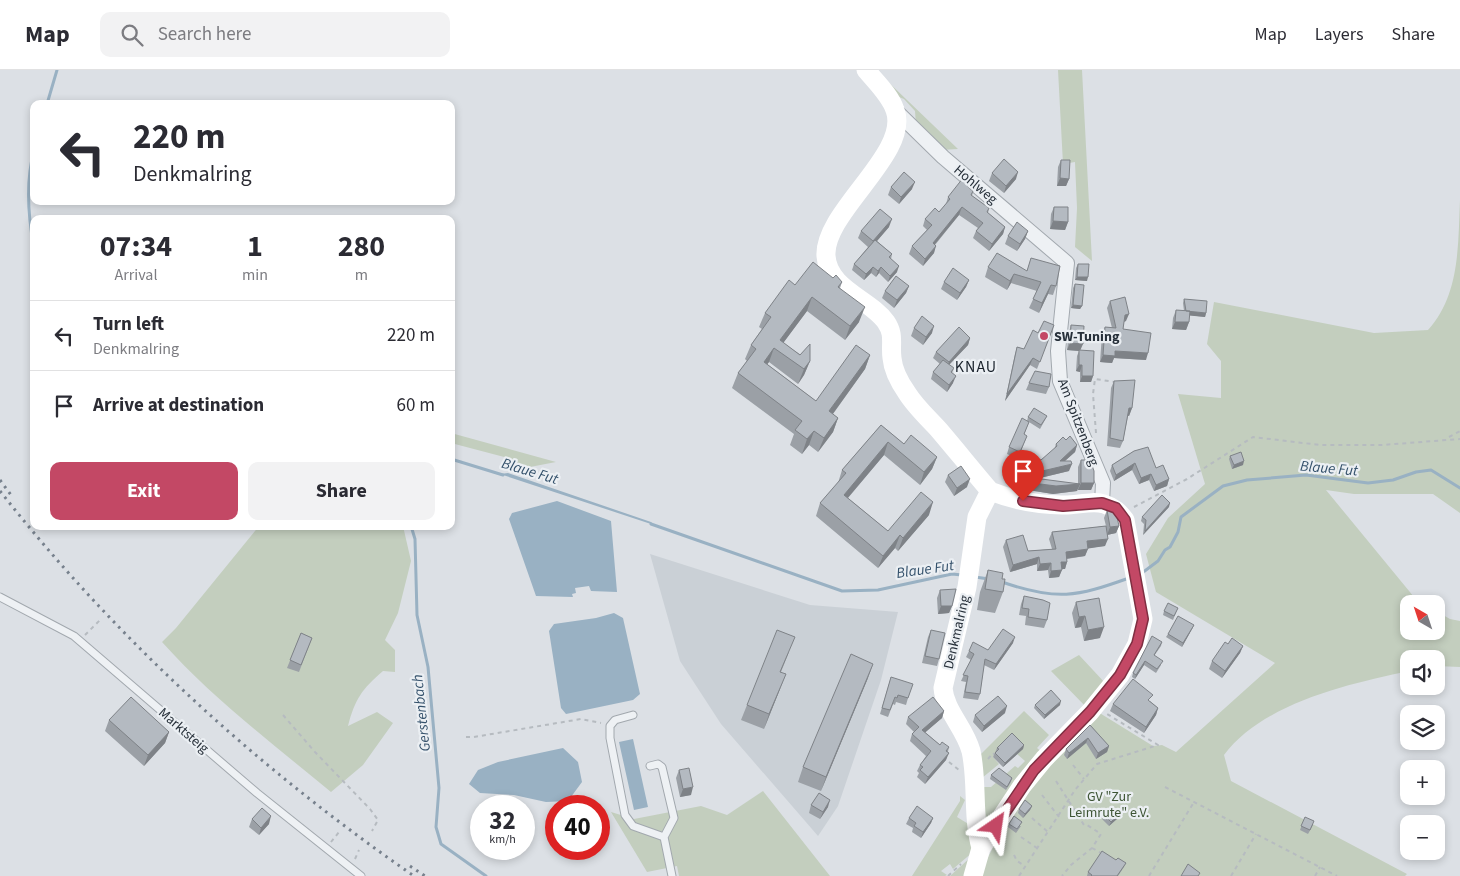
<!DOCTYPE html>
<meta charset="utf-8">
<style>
:root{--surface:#fff;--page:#f2f2f3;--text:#2b2b33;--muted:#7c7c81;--line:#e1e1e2;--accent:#c34865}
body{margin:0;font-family:"Source Sans 3",sans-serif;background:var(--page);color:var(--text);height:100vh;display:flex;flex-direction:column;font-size:19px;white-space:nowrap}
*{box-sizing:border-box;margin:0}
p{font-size:16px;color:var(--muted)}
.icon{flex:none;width:28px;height:28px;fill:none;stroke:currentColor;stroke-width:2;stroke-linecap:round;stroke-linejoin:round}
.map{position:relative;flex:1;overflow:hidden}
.sheet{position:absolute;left:30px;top:145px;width:425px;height:315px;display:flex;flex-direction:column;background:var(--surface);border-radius:10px;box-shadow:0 2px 8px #0003}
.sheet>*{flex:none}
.banner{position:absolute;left:30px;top:30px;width:425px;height:105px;border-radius:10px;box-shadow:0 2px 8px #0003;background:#fff;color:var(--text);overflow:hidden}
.needle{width:32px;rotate:321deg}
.controls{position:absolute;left:1400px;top:525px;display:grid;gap:10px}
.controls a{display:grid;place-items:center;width:45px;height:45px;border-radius:10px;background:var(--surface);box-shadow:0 2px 8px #0003;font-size:25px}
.speed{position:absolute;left:470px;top:725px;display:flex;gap:10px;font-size:25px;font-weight:700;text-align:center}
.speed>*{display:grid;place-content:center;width:65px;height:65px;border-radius:50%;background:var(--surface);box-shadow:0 2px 8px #0003;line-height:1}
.speed small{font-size:12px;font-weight:400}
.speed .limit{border:8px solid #d22;background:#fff;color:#111}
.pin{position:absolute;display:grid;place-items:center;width:42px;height:42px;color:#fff;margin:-51px -21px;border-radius:50% 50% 50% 0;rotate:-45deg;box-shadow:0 0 5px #0007}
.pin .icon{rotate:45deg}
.me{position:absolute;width:55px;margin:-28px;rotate:32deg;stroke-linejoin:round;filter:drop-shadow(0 0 4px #0008)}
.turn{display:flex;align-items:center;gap:18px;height:105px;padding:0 20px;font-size:22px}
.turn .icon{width:65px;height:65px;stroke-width:2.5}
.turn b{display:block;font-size:35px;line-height:42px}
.eta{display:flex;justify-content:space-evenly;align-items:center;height:85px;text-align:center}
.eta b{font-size:30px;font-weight:700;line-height:35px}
.cta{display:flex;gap:10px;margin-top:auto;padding:10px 20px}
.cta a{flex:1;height:58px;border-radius:10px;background:var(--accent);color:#fff;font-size:20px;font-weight:700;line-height:58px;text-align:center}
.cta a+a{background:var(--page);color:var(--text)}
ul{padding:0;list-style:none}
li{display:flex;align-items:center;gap:15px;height:70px;padding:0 20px;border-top:1px solid var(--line)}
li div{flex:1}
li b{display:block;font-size:19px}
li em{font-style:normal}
header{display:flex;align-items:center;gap:30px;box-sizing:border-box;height:70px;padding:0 25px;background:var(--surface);border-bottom:1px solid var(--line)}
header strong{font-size:24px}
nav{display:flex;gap:28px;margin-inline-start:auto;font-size:18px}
.search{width:350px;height:45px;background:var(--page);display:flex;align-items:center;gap:12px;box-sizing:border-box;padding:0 18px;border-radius:10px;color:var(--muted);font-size:19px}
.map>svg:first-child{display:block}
.built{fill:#cad0d6}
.green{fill:#c3cebe}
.water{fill:#99b1c3}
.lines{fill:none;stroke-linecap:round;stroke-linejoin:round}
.stream{stroke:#99b1c3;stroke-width:3}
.lane-casing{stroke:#a2a8ae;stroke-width:9}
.street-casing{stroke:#a2a8ae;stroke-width:16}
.path{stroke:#b6bbc0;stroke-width:2;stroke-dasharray:4 4;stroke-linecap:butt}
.lane{stroke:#eef1f4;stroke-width:7}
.street{stroke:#eef1f4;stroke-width:14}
.secondary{stroke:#fff;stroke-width:19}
.rail{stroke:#77818d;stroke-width:3;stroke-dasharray:2.5 5;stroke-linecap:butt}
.wall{fill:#9ba0a6}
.shaded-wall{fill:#7e8287}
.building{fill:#b4bac1;stroke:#7e8287}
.route-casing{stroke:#7f2f42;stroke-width:12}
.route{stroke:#c34865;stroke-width:9}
.poi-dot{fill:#c34865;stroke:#ebeff3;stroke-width:2}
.labels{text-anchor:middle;stroke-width:4.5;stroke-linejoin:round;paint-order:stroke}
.street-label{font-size:14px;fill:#27303a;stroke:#ebeff3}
.poi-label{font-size:14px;font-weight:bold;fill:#27303a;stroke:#ebeff3;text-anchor:start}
.park-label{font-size:14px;fill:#3e5535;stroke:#ebeff3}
.water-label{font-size:15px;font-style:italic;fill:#34516b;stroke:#ebeff3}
.quarter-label{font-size:16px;letter-spacing:1px;fill:#19212b;stroke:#ebeff3}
</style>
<header>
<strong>Map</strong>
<div class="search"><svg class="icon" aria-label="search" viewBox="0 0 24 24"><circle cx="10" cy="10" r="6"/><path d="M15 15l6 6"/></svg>Search here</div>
<nav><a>Map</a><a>Layers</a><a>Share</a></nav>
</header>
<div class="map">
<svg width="1460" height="806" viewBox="0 0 1460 806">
<rect width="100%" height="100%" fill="#dce0e5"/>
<!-- built -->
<path class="built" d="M650 484 810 535 898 542 881 610 838 736 818 766 721 654 680 591Z"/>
<!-- green -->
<path class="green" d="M1058 0H1082L1092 191 1075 177 1077 138 1075 92 1063 94Z
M882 6 958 79 940 80 916 55 915 41 904 29 894 25Z
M1460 130V443L1433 424H1354L1326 420 1414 527 1425 534H1409V561H1436V541L1450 549 1460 551V597L1436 596V589H1409V601C1348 614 1263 633 1224 685L1231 711 1407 804 1405 806H981L987 789 1018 730 1098 642 1153 676 1162 675 1176 682 1275 593 1156 522 1146 484 1168 448 1205 414 1178 324 1221 328V291L1207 274 1214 232 1374 263 1428 260C1460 225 1458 175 1460 130Z
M451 363 556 392 509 401 508 388 451 373Z
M259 456H403L411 491 398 543 385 570 395 580V602L383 601C362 619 355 629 348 656L377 642 393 653 363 695 331 722C273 674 212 628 162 572L176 558Z
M1079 585 1106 614 1087 638 1051 601Z
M1024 641 1049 665 1037 678 1043 683 992 754 980 748 981 717H991L1015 696 1018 698 1025 691 1017 684 996 682 993 687 999 694 982 708 981 684Z
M763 721 830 806H679L677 796 647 802 611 742 634 749 701 736 727 745Z
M960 726 965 730 957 747 970 755 973 782 953 799 950 794 941 801 947 805 945 806H912L960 731Z
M972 786 967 806H950Z"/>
<!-- water -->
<path class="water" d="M508 403 651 452 654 455 500 404Z
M557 431 611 451 617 522 591 521 589 516 575 518 576 523 572 524 573 527 536 526 509 449 512 443Z
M614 543 623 548 640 624 633 630 566 644 561 638 549 561 554 554 596 548Z
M633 669 648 737 634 740 619 672Z
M563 678 578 692 582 712 568 731 546 732 514 725 480 723 469 714 478 700 498 692Z"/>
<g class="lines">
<!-- stream -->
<path class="stream" d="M47 34 57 0
M34 81C25 113 28 146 34 178
M451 389 503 405
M651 454 842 521 878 520 952 504 962 505
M411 456 415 469 417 545 428 597 439 718 436 757 441 774 486 806
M1142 503 1158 491 1165 480 1170 477 1178 462 1181 447 1223 416 1247 410 1306 405 1368 413 1393 410 1416 402 1431 400 1460 418
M975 507 989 509
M1002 512C1057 531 1076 527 1129 508"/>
<defs>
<path id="lane" d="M0 527 74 566 257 723 361 806
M633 645 615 650 610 656V668L625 745 633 756 664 767
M650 696 658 694 662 697 674 748 664 767 672 806"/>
<path id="street" d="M896 41 943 87 1067 193 1058 281 1060 311 1103 413 1102 433"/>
</defs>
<!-- lane casing -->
<use href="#lane" class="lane-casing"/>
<!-- street casing -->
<use href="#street" class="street-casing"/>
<!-- path -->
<path class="path" d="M1096 363 1093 324 1095 309 1115 312
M1449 367 1460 361
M1134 437 1187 409 1253 367 1320 375H1382L1460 369
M85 565 101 549
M283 645 315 682 370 739 378 750 372 761
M466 667H474L581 649 601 653
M988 689 993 683 995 685
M949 692 959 700
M1073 695 1084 709
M1056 711 1084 755H1087L1101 764 1092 778 1071 795 1062 806
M1165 717 1337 806
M1042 725 1059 747
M1032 748 1048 762
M1021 767 1037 778
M331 772 339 762
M1092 778 1101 783
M1014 785 1017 791 1025 796
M355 789 359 780
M948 806 961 794
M1019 806 1075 720 1097 694 1158 675 1107 644
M1149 806 1194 732
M1231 806 1256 764
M1315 806 1320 797"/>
<!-- lane -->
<use href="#lane" class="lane"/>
<!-- street -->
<use href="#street" class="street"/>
<!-- secondary -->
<path class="secondary" d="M866 0C876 12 890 25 895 40 911 83 823 142 826 186 828 219 870 229 886 252 895 265 890 274 892 288 893 300 900 313 907 323 915 336 928 348 939 360 956 380 973 401 990 421 1013 430 1037 435 1062 435 1075 436 1092 430 1104 434 1114 437 1119 442 1125 450L1143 549 1137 574 1120 605 1090 642 1044 689 1022 716 981 778 973 806
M981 778C972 746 978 713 971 681 965 658 945 641 943 618L967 517 977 447 990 421"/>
<!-- rail -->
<path class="rail" d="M0 410 11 425
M0 421C116 569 259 699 414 806
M410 796 425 806"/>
</g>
<!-- wall -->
<path class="wall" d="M1061 90 1069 109 1066 116H1057L1058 97Z
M992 103 1016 109 1004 123 989 111Z
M891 117 912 119 899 134 888 125Z
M969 117 973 121 972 126 989 138 988 143 1005 157 1003 164 989 181 973 168 976 161 978 158 959 145 935 175 934 183 923 196 909 184 912 176 927 160 923 156 925 149 939 142 946 134 948 127Z
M1054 137 1068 152 1065 160 1050 159 1051 144Z
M889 157 877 171 892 184 891 189 897 202 888 212 879 203 876 207 871 203 864 210 852 200 854 194 868 177 858 168 861 161Z
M1028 161 1025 169 1017 181 1005 174 1008 166Z
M1031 188 1056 216 1053 225 1048 224 1039 243 1029 238 1037 221 1011 213 1007 220 985 207 988 197 1027 201Z
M1078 194 1087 211 1075 210 1076 198Z
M833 208 842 212 840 218 859 252 845 270 807 241 783 273 810 291 804 305 798 314 769 292 767 294 816 331 870 285 865 299 833 344 838 348 833 362 818 382 809 375 802 384 790 375 794 364 732 318 738 303 747 291 745 289 751 275 762 259 759 257 765 243 795 215Z
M969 210 966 217 957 230 941 219 944 212Z
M1075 214 1082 236 1080 239 1071 238 1073 218Z
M909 216 906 223 894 238 882 228 885 221Z
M1184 229 1206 243 1205 247 1189 245V252L1186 260 1172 259 1173 248 1176 240 1184 241 1183 233Z
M1110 231 1126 251 1124 252 1123 259 1146 290 1114 288 1112 293 1100 292 1102 264 1105 257 1112 258 1107 238Z
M1054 255 1037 299 1030 295 1005 331 1015 284 1017 277 1024 279 1038 263Z
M1071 255 1080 280 1093 306 1091 312H1080V302L1076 301 1077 286 1079 281 1067 280 1069 262Z
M914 258 932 263 923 275 911 266Z
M970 268 968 275 949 295 954 298 952 303 953 313 947 322 931 309 933 302 940 294 933 288 936 282Z
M1114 311 1132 338 1129 346H1128L1123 371 1120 378 1107 376 1111 318Z
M1029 313 1049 317 1046 324 1026 320Z
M1047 346 1045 350 1040 359 1029 352 1024 365 1027 366 1018 389 1007 384 1009 377 1027 351 1028 347Z
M881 355 904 374 937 387 932 399 920 415 884 385 848 428 888 461 929 445 898 481 895 478 878 498 816 446 820 433 838 413 842 400Z
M1066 370 1077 375 1075 382 1065 391 1069 401 1036 409 1078 414V397L1081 390 1094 413 1091 420H1078V418L1077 421 1053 424 1022 419 1025 411 1019 413 1013 411 1023 385 1041 390 1054 380 1056 374Z
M1134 381 1156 398 1169 409 1167 416 1154 421 1149 410 1139 414 1132 400 1114 411 1110 401 1112 395Z
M1230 386 1243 395 1232 399 1229 389Z
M948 405 967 417 954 426 945 412Z
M1169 437 1143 465 1144 454 1141 451 1142 447Z
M1107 440 1119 456 1116 463 1107 465 1105 476 1088 478 1085 486 1067 489V492L1065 499H1062L1059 507 1049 508 1048 500 1037 501V494L1010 502 1003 477 1006 470 1028 481 1052 479 1049 469 1052 462 1106 456 1104 448Z
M988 500 1002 509 1003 522 995 543 977 540 980 522Z
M940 520 952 536 949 543 938 544 937 528Z
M1024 526 1047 550 1044 558 1025 555 1026 546 1019 545 1021 534Z
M1076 532 1100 568 1084 571 1081 557 1075 558 1072 543Z
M1178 538 1173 550 1163 545 1164 541Z
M1194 555 1192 559 1182 577 1166 567 1168 564Z
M931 560 939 589 937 596 922 593 928 567Z
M301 563 312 568 299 602 287 598Z
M1162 572 1161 576 1154 586 1161 595 1156 603 1144 595 1135 609 1132 607 1133 603Z
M1013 573 994 600 984 595 980 624 978 630 963 628 966 612 961 611 971 590 966 587 969 581 988 580Z
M1228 574 1243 576 1240 583 1222 608 1209 599 1212 591Z
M789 582 781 602 780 619 764 659 741 650 747 635Z
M891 607 908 628 906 635 896 632 895 635 893 634 888 647 880 644Z
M868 608 821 721 798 712 803 697Z
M1150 631 1158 638 1156 645 1144 663 1110 641 1113 634Z
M1035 635H1060L1044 649 1034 638Z
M944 641 942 648 925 662 940 675 949 677 946 690 925 714 917 707 919 703 917 701 920 695 926 686 910 671 912 664 914 662 906 654 908 647Z
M1005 643 982 662 973 652 975 645Z
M109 650 169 662 165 673 144 696 105 661Z
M1090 655 1109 676 1107 682 1096 689 1086 673 1067 689 1064 685 1066 679Z
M1024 675 1023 679 1003 697 993 687 997 678Z
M679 700 691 725 680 727 676 708Z
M991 705 1012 708 1011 712 1006 720 990 709Z
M811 735 828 737 820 749 809 743Z
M1032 736 1030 740 1023 748 1018 743 1019 739Z
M1119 744 1118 748 1109 756 1102 749 1104 745Z
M1305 747 1313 755 1308 764 1300 760Z
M909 748H933L931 753 921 768 912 762 913 758 906 754Z
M252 749 269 754 259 765 249 757Z
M1009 754 1021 756 1016 763 1008 757Z
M1116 790 1126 793 1124 797 1118 806H1087L1088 802Z"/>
<!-- shaded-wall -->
<path class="shaded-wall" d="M1018 102 1016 109 1004 123 1006 116Z
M1060 108 1069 109 1066 116H1057Z
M915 112 912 119 899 134 901 127Z
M962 137 959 145 930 180 933 173Z
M892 149 889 157 870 179 873 171Z
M1053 151 1068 152 1065 160 1050 159Z
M1005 157 1003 164 989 181 992 174Z
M1028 161 1025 169 1017 181 1020 174Z
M936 176 934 183 923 196 925 189Z
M899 196 897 202 888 212 890 206Z
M873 197 871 203 864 210 866 204Z
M881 197 879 203 876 207 878 201Z
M1014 204 1011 213 1007 220 1010 211Z
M1077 207H1088L1087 211 1075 210Z
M969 210 966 217 957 230 960 223Z
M1051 215 1048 224 1039 243 1042 233Z
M909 216 906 223 894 238 897 230Z
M812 227 807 241 778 280 780 270Z
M1073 235 1082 236 1080 239 1071 238Z
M865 237 859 252 845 270 850 256Z
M1186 241 1206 243 1205 247 1184 245Z
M1129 244 1126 251 1122 252 1125 245Z
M1175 252H1189L1186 260 1172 259Z
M934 256 932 263 923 275 926 267Z
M970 268 968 275 946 298 949 292Z
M1070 273 1083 274 1080 281 1067 280Z
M774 278 769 292 758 306 764 292Z
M1115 281 1148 283 1146 290 1114 288 1112 293 1100 292 1103 285Z
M870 285 865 299 824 356 829 341Z
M1033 288 1030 295 1005 331 1007 324Z
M810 291 804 305 798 314 804 299Z
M1079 295H1082L1080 302 1076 301Z
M956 306 953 313 947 322 949 315Z
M1082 306H1093L1091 312H1080Z
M1129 338H1132L1129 346 1127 345Z
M838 348 833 362 818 382 824 368Z
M814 361 809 375 802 384 807 369Z
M888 372 884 385 840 437 844 425Z
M1077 375 1075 382 1058 397 1060 391Z
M937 387 932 399 920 415 924 402Z
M1244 391 1243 395 1232 399 1234 395Z
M1135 393 1132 400 1114 411 1116 405Z
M1072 394 1069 401 1019 413 1021 406Z
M1151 404 1149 410 1139 414 1141 408Z
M970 409 967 417 954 426 957 418Z
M1169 409 1167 416 1154 421 1156 415Z
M1025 412 1080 414 1077 421 1053 424 1022 419Z
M1081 413H1094L1091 420H1078Z
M933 432 929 445 898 481 903 468Z
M1170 433 1169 437 1143 465 1145 461Z
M1119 456 1116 463 1107 465 1110 457Z
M900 465 895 478 878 498 883 486Z
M1108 469 1105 476 1085 479 1087 471Z
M1088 479 1085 486 1064 489 1066 482Z
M1039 487 1037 494 1010 502 1013 495Z
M1061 492H1067L1065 499H1058Z
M1051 493 1048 500 1037 501 1040 494Z
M1062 500 1059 507 1049 508 1051 501Z
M941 536H952L949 543 938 544Z
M1085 546 1081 557 1075 558 1079 547Z
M1194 555 1192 559 1182 577 1183 573Z
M1104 557 1100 568 1084 571 1088 560Z
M1015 567 1013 573 994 600 996 594Z
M1243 576 1240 583 1222 608 1225 601Z
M1145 591 1144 595 1135 609 1136 605Z
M873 594 868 608 821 721 826 707Z
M786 604 764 659 769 644Z
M1061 631 1060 635 1044 649 1045 645Z
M1007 636 1005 643 982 662 984 656Z
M1158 638 1156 645 1144 663 1146 657Z
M944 641 942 648 920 667 922 660Z
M169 662 165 673 144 696 148 685Z
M1088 668 1086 673 1067 689 1069 683Z
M1024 675 1023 679 1003 697 1005 693Z
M1109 676 1107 682 1096 689 1098 683Z
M949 683 946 690 925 714 928 707Z
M693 717 691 725 680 727 683 719Z
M830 730 828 737 820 749 823 742Z
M1032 736 1030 740 1023 748 1025 744Z
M1119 744 1118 748 1109 756 1111 752Z
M271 746 269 754 259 765 261 758Z
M933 748 931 753 921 768 923 762Z"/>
<!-- building -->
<path class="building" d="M1004 89 1018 102 1006 116 992 103Z
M1061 90H1070L1069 109 1060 108Z
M904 102 915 112 901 127 891 117Z
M963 108 970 114 968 117 973 121 971 125 989 138 987 142 1005 157 992 174 976 161 983 153 962 137 933 173 936 176 925 189 912 176 932 155 925 149 935 138 939 142 950 129 948 127Z
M1054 137H1068V152L1053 151Z
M880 139 892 149 873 171 861 161Z
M1017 152 1028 161 1020 174 1008 166Z
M875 170 892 184 889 187 899 196 890 206 881 197 878 201 873 197 866 204 854 194Z
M997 183 1027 201 1031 188 1060 196 1056 216 1051 215 1042 233 1033 229 1041 212 1014 204 1010 211 988 197Z
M813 192 833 208 836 205 842 212 838 217 865 237 850 256 812 227 780 270 800 285 810 274V291L804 299 774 278 764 292 816 331 856 275 870 285 829 341 838 348 824 368 814 361 807 369 795 360 802 351 738 303 756 279 751 275 771 247 765 243 789 210 795 215Z
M1078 194H1089L1088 207H1077Z
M953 198 969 210 960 223 944 212Z
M896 206 909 216 897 230 885 221Z
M1075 214 1084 215 1082 236 1073 235Z
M1125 227 1129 244 1125 245 1123 259 1151 263 1148 283 1115 281V286L1103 285 1105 257 1116 258 1110 231Z
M1184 229 1207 231 1206 243 1186 241Z
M1176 240 1190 241 1189 252H1175Z
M922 246 934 256 926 267 914 258Z
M1044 251 1054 255 1040 292 1033 288 1007 324 1017 277 1024 279 1033 260 1038 263Z
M1071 255 1084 256 1083 274 1070 273Z
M959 257 970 268 949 292 936 282Z
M1079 280 1094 281 1093 306H1082V295H1079Z
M943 290 954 298 951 302 956 306 949 315 933 302Z
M1035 301 1051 304 1049 317 1029 313Z
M1135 310 1132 338H1129L1123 371 1110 368 1114 311Z
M1034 338 1047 346 1041 355 1028 347Z
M1022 348 1029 352 1024 364 1027 366 1020 382 1009 377Z
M881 355 904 374 911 365 937 387 924 402 888 372 844 425 888 461 921 422 933 432 903 468 900 465 883 486 820 433 846 403 842 400Z
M1070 366 1077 375 1060 391H1071L1072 394 1021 406 1016 404 1023 385 1041 390 1057 376 1056 374 1063 367 1066 370Z
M1148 377 1156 398 1163 395 1169 409 1156 415 1151 404 1141 408 1135 393 1116 405 1112 395 1134 381Z
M1241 382 1244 391 1234 395 1230 386Z
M1081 390H1090L1094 401V413H1081Z
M961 396 970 409 957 418 948 405Z
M1026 407 1080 414 1056 416 1025 412Z
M1162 425 1170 433 1145 461 1146 450 1142 447Z
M1107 440H1110L1117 447 1119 456 1110 457Z
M1106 456 1108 469 1087 471 1088 479 1066 482 1067 492H1061L1062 500 1051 501V493L1040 494 1039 487 1013 495 1006 470 1023 465 1028 481 1056 479 1052 462Z
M988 500 1003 503 1002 509H1005L1003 522 985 519Z
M956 519 952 536H941L940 520Z
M1024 526 1043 530 1050 533 1047 550 1028 547 1029 539 1022 538Z
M1099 528 1104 557 1088 560 1085 546 1079 547 1076 532Z
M1168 533 1178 538 1174 546 1164 541Z
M1178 546 1194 555 1183 573 1168 564Z
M1003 559 1015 567 996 594 985 589 980 624 965 622 968 606 963 605 974 584 969 581 973 572 988 580Z
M777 560 795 567 780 602 786 604 769 644 747 635Z
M931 560 945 563 939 589 925 586Z
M301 563 312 568 301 595 290 590Z
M1152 566 1162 572 1154 585 1163 591 1157 599 1145 591 1136 605 1133 603Z
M1232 568 1243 576 1225 601 1212 591 1225 572 1228 574Z
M851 584 873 594 826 707 803 697Z
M891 607 913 614 908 628 898 625 897 628 895 627 890 640 882 638Z
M1133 609 1153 625 1148 630 1158 638 1146 657 1113 634Z
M1051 620 1061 631 1045 645 1035 635Z
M998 626 1007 636 984 656 975 645Z
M131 627 169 662 148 685 109 650Z
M933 627 944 641 922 660 940 675 942 672 949 677 946 681 949 683 928 707 920 700 923 697 920 695 931 681 912 664 919 657 908 647Z
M1090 655 1109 676 1098 683 1088 668 1069 683 1066 679Z
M1012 663 1024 675 1005 693 995 683 999 679 997 678Z
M689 698 693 717 683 719 679 700Z
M999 698 1012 708 1007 717 991 705Z
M819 723 830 730 823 742 811 735Z
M1025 730 1032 736 1025 744 1019 739Z
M917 736 933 748 923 762 914 756 916 753 909 748Z
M1112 737 1119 744 1111 752 1104 745Z
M262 738 271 746 261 758 252 749Z
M1014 746 1022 752 1017 759 1009 754Z
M1305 747 1314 751 1310 760 1301 756Z
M1102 781 1116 790 1118 788 1126 793 1117 806H1091L1092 805 1088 802Z
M1188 794 1200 803 1198 806H1181Z"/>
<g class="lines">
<defs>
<path id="route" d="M996 756 1034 700 1090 642 1120 605 1137 574 1143 549 1125 450 1116 438 1102 433 1063 436 1023 431"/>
</defs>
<!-- route casing -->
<use href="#route" class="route-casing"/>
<!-- route -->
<use href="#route" class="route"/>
</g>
<!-- markers -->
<circle class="poi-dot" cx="1044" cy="266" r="5"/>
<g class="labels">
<!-- street labels -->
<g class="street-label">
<text transform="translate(976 114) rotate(40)" y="5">Hohlweg</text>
<text transform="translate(1079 352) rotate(69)" y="5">Am Spitzenberg</text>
<text transform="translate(956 562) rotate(-77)" y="5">Denkmalring</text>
<text transform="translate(184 660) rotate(41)" y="5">Marktsteig</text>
</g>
<!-- poi labels -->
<g class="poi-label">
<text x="1054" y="271">SW-Tuning</text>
</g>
<!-- park labels -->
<g class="park-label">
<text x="1109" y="731">GV "Zur<tspan x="1109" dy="16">Leimrute" e.V.</tspan></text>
</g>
<!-- water labels -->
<g class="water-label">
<text transform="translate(1329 398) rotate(5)" y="5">Blaue Fut</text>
<text transform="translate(530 401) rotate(17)" y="5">Blaue Fut</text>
<text transform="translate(925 499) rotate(-8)" y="5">Blaue Fut</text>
<text transform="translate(421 643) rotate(-96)" y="5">Gerstenbach</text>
</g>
<!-- quarter labels -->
<g class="quarter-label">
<text x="976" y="302">KNAU</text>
</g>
</g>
</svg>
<div class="controls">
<a><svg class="needle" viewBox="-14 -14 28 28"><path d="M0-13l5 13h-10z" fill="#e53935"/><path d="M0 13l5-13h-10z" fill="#7c7c81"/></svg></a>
<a><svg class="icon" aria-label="sound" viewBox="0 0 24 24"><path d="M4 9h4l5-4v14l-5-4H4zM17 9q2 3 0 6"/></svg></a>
<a><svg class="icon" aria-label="layers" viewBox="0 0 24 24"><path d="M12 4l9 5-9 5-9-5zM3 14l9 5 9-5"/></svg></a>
<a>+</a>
<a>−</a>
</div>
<div class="speed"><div>32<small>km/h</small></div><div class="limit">40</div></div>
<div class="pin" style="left:1023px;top:431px;background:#d93025"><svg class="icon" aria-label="arrive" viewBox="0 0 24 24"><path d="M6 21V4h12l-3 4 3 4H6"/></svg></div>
<svg class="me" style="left:996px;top:756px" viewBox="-20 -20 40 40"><path d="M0-17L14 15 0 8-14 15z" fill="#c34865" stroke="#fff" stroke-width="4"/></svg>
<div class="banner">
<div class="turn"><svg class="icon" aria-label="left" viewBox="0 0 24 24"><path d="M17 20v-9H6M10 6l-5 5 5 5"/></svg><div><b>220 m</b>Denkmalring</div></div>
</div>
<section class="sheet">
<div class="eta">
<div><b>07:34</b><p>Arrival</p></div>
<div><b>1</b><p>min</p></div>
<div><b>280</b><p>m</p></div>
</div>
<ul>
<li><svg class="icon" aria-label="left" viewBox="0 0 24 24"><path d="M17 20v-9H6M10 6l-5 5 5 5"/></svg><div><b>Turn left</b><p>Denkmalring</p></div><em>220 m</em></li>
<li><svg class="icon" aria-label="arrive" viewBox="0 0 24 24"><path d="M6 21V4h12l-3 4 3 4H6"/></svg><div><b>Arrive at destination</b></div><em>60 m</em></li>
</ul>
<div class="cta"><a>Exit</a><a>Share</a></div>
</section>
</div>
